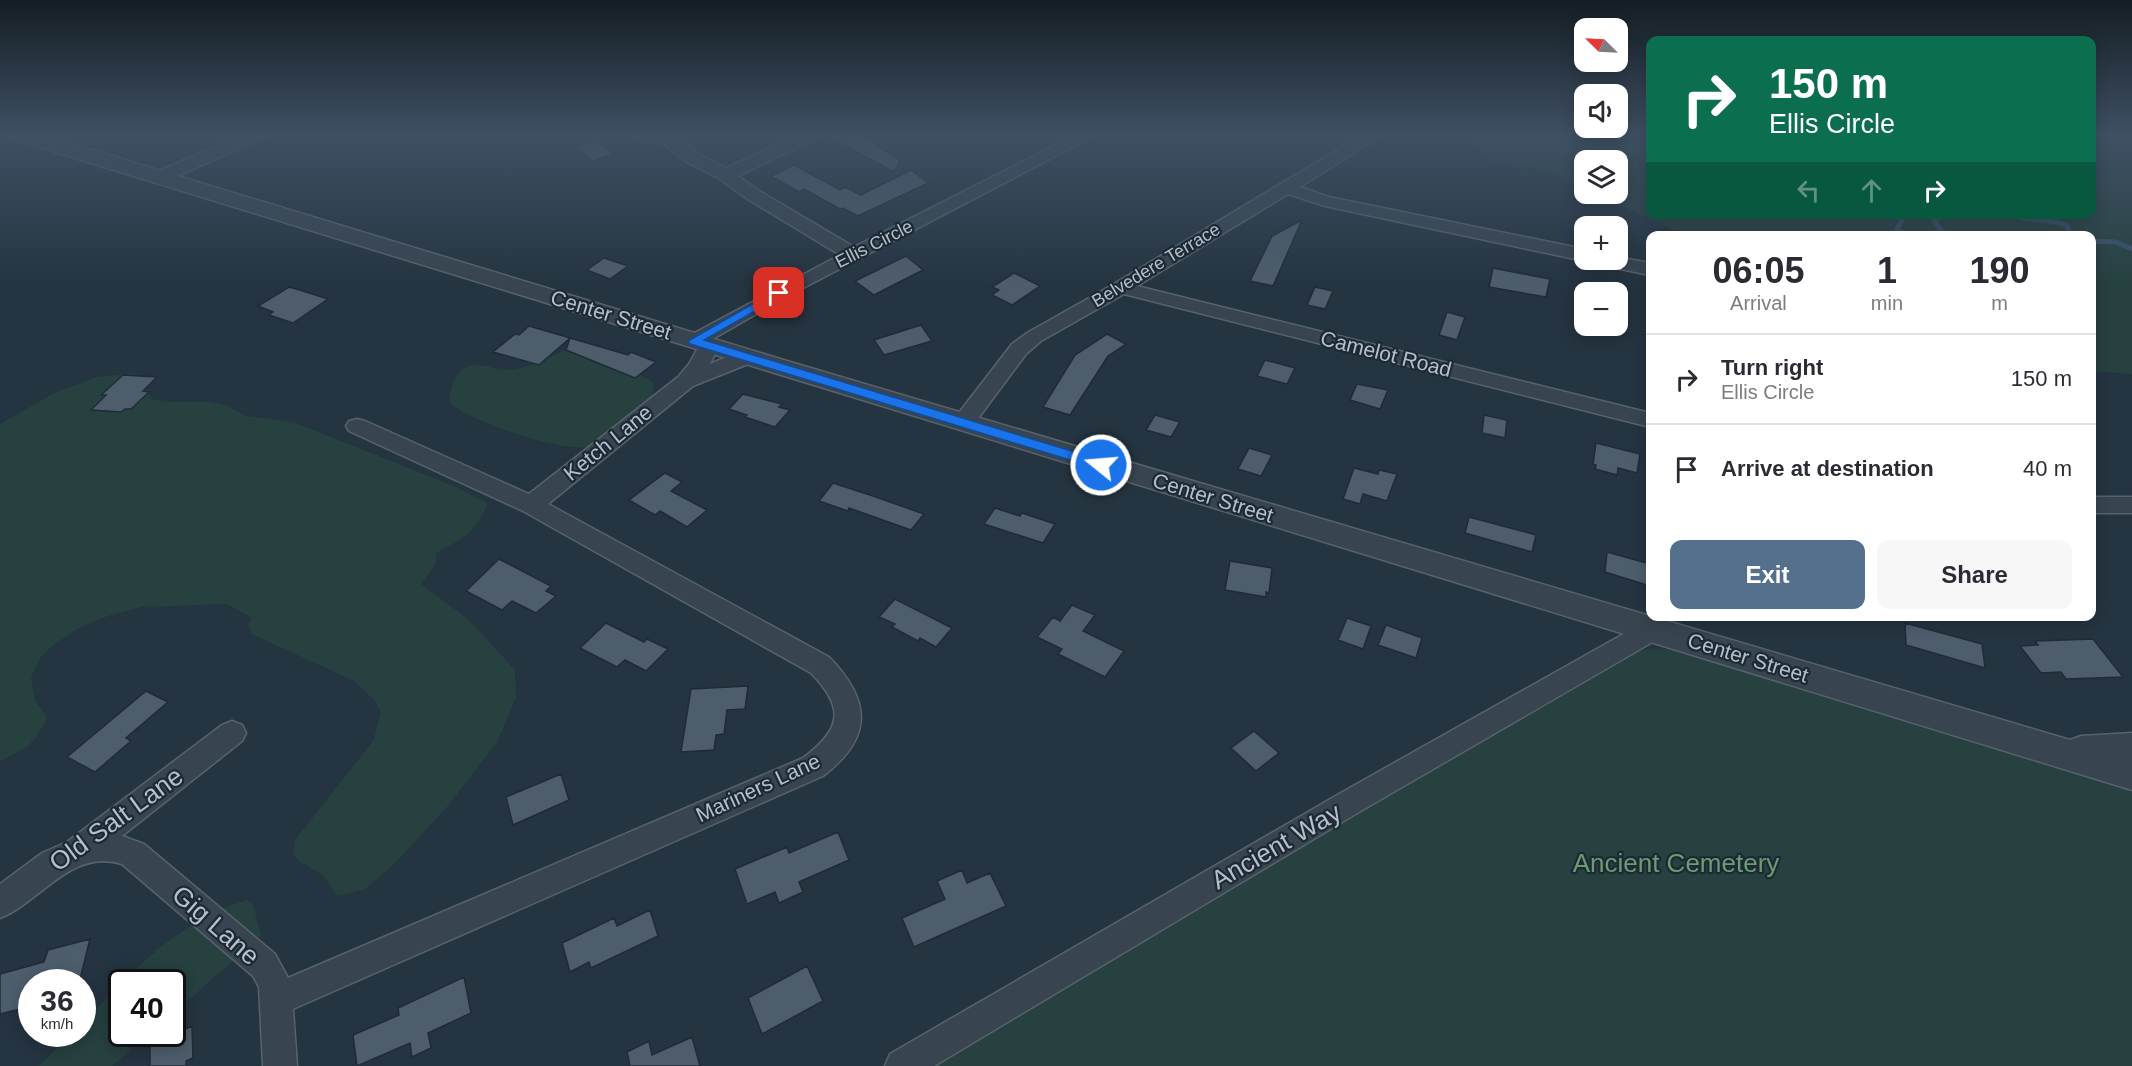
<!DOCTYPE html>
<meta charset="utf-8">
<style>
:root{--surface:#fff;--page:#f7f7f7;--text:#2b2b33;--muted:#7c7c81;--line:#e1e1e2;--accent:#55708d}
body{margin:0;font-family:Arial,sans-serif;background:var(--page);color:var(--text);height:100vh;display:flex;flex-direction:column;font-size:22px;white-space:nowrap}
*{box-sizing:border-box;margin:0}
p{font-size:20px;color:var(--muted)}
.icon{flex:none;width:33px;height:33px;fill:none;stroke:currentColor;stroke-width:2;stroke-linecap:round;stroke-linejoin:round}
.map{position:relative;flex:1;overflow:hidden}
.panel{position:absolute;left:1646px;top:231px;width:450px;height:390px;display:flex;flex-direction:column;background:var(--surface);border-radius:12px;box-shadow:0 3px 15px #0003}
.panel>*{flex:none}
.top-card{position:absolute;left:1646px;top:36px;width:450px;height:183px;border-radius:12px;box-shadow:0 3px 15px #0003;background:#0b6e4f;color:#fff;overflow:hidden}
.needle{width:39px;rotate:294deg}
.fabs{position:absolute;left:1574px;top:18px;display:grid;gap:12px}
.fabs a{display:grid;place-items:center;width:54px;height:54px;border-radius:12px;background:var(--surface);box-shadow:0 3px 15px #0003;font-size:30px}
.speed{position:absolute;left:18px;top:969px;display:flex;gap:12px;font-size:30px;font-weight:700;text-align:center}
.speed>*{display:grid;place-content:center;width:78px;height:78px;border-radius:50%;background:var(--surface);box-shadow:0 3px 15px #0003;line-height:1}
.speed small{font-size:15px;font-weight:400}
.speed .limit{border:3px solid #111;border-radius:9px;background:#fff;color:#111}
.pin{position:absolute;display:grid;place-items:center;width:51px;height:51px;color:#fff;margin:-26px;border-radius:12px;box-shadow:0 3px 9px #0006}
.me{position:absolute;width:66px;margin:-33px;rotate:287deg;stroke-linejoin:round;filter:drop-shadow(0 0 4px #0008)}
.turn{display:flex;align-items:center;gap:21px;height:126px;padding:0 24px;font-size:27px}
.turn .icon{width:78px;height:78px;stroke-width:2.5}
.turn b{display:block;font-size:42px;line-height:51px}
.lanes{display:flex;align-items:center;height:57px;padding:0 24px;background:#0003;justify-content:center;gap:30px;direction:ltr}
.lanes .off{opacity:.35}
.eta{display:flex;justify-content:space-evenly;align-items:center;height:102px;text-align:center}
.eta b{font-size:36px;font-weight:800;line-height:42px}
.primary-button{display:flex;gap:12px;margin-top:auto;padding:12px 24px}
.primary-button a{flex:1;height:69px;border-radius:12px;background:var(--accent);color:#fff;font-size:24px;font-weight:800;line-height:69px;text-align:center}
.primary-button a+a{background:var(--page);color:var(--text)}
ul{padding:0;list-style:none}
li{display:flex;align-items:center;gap:18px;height:90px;padding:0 24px;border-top:2px solid var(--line)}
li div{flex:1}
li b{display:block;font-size:22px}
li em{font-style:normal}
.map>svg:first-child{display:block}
.green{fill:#264140}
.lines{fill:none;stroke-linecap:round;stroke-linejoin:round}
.stream{stroke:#375267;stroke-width:5}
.building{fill:#4d5d6b;stroke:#1f2c37;stroke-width:1.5}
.minor-casing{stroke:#56636d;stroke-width:3}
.tertiary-casing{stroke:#56636d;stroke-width:3}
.minor{fill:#384550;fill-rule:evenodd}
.tertiary{fill:#384550;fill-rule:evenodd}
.route{fill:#1a73e8;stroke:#114b97;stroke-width:1.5}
.labels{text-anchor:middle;stroke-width:4.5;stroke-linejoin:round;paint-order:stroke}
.far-street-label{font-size:18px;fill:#b4c0ca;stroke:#1d2a35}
.street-label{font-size:21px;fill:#b4c0ca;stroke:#1d2a35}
.near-street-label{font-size:26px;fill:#b4c0ca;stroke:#1d2a35}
.near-park-label{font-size:26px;fill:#6b9c6f;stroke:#1d2a35}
</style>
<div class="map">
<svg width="2132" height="1066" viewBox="0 0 2132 1066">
<rect width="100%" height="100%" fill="#243440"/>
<!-- green -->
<path class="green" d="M1467 135H1650V214H2091V135H2132V374L2091 371V236L1685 235 1595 194H1617V160H1584V188L1539 167 1492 163Z
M567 350 632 370 654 383 652 398C638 409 609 439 594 445 566 456 474 422 450 404 448 387 457 363 479 365 493 366 499 372 515 369 533 367 550 355 567 350Z
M133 373 146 378V388L152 399 167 402H211L228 406 246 416 296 423 454 486 487 503C480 530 460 541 436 553V564L421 584 468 619 515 670 516 698 497 742 447 807 398 860 366 889 337 896 323 875 299 861 293 853 295 840 373 741 381 712 374 700 354 681 252 634 248 625 252 618 227 604 141 607 108 616 77 629 52 646 41 657 31 677 35 700 47 717C35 745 27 748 0 761V424L56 392 97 377Z
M1667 649 2132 788V1066H920L1640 650Z
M247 900 253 904 261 936 173 1014 172 982H122C157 947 199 914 247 900Z
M121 983 122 1034H149L112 1066H39L72 1034H82L83 1023Z"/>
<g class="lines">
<!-- stream -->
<path class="stream" d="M1897 214 1902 220 1897 229 1906 236
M2004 214C2025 221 2046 218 2067 225L2070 236
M1948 236 1941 231 1934 220 1944 216 1971 214
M2091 241 2116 242 2132 249"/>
</g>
<!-- building -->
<path class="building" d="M825 135H862L900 161 894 172Z
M597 140 613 154 592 161 576 147Z
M794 165 840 190 845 187 861 195 911 170 928 183 858 216 843 208 840 209 804 189 799 192 771 176Z
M1302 220 1273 286 1250 281 1272 236Z
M906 256 923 270 874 295 855 281Z
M604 258 628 266 610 279 587 270Z
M1493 268 1550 279 1546 297 1489 287Z
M1014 273 1040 286 1012 305 992 295 999 290 992 287Z
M289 287 303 291 328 299 293 323 269 315 273 312 258 306Z
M1315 287 1333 291 1325 309 1307 305Z
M1447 312 1465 317 1457 340 1439 335Z
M921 325 932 341 884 355 874 340Z
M529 326 628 355 631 352 656 362 635 378 566 350 570 338 539 365 493 352 515 334 519 335Z
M1107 334 1126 344 1108 356 1070 415 1043 407 1075 355Z
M1265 360 1295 368 1287 384 1257 376Z
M123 375 157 377 143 391 149 392 131 409H125L121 412 91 410 106 395H101Z
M1357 384 1388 390 1380 409 1350 400Z
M743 394 782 404 779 407 790 410 775 427 745 417 747 415 729 409Z
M1155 415 1180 422 1171 437 1146 430Z
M1484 415 1507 420 1505 438 1482 433Z
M1596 443 1640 454 1637 473 1618 468 1617 475 1595 469 1596 465 1593 464Z
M1249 448 1272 455 1261 476 1238 469Z
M1354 468 1378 474 1379 470 1397 474 1387 501 1363 494 1360 504 1343 499Z
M665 473 682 482 671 491 707 510 687 527 660 511 655 515 629 500Z
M833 483 873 496 924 514 911 530 849 508 848 511 819 501Z
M995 508 1020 516 1022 513 1055 524 1043 543 984 524Z
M1469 517 1536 535 1532 552 1465 533Z
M1607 552 1650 564V586L1605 572Z
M499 559 551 586 546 591 556 596 536 613 512 601 502 610 466 591Z
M1230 561 1272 568 1269 593 1266 592V597L1225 590Z
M895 599 952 628 936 647 920 638 918 641 892 627 895 624 879 617Z
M1072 605 1095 615 1083 631 1124 651 1105 677 1058 654 1062 649 1037 637 1053 617 1060 621Z
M1347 618 1371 626 1363 649 1338 640Z
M606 623 644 642 647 639 668 649 646 671 625 660 617 667 580 648Z
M1905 623 1982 644 1985 668 1906 645Z
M1386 625 1422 638 1416 658 1378 645Z
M2093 639 2123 677 2066 679 2061 672 2041 673 2020 646 2038 645 2035 641Z
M748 686 745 709 727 710 724 734 716 735 714 750 681 752 691 689Z
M146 691 168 702 126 738 131 741 95 772 67 757Z
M1254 731 1279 753 1256 771 1231 748Z
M561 774 569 800 513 825 506 797Z
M838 832 849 860 799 882 803 892 779 903 775 892 747 904 735 869 787 847 789 853Z
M962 870 967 883 990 873 1006 906 914 947 902 918 945 899 937 881Z
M650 910 658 936 591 968 589 962 570 972 562 943 614 918 617 926Z
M90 939 80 979 68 982H32V1006L0 1014V974L44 962 48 950Z
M807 966 823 1001 762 1034 748 998Z
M464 977 471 1013 428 1033 431 1048 412 1057 410 1043 357 1066 353 1035 399 1015 398 1008Z
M192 1026 193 1058 186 1061V1066H150V1045Z
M692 1037 700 1066H630L627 1052 649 1041 652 1055Z"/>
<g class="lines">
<defs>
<path id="minor" d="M242 135H265L263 138 164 182H152L149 178 152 174Z
M633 135H675L697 153 726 168 798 135H820L818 138 738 176 761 192 854 247 1075 135H1096L786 297 711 340 716 342 719 346 710 364 739 352 746 351 753 352 756 357 753 362 693 386 548 504 829 657C872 701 873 738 823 776L293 1009 297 1066H263L259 987 253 976 122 864C71 848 41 902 0 918V884L42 853 67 842 222 725 232 721 242 725 246 733 242 741 122 836 144 844 275 954 288 978 803 758C842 729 845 708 811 673L523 511 349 431 346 426 349 421 357 419 365 421 529 494 678 377 689 364 699 346 687 345 684 341 687 337 840 255 749 200 720 179 685 161 660 141 650 142 635 138Z
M1362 135H1382L1300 187 1329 197 1584 249V260H1588L1584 261 1325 206 1288 194 1137 286 1650 413V427L1124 294 1041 341 1026 354 971 428 963 430 955 428 952 423 955 418 1012 344 1027 333 1114 284Z
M1617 257 1650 263V275L1596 264 1594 260H1617Z
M2091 497H2132V513H2091Z
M1652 620 1661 623 1665 630 1661 637 1359 812 934 1066H885L890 1054 1339 794 1643 623Z"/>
<path id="tertiary" d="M10 135H43L787 361 2070 740 2081 736 2132 733V790L13 139Z"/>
</defs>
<!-- minor casing -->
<use href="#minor" class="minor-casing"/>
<!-- tertiary casing -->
<use href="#tertiary" class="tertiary-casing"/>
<!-- minor -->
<use href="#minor" class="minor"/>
<!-- tertiary -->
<use href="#tertiary" class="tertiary"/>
</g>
<!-- sky -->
<linearGradient id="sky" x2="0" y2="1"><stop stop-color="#141d23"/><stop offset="0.47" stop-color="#3f5064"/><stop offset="1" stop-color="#3f5064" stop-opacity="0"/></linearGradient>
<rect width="2132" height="285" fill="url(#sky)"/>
<!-- route -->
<path class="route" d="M779 289 784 293 783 295 704 340 1105 461 1107 465 1101 469 1096 468 690 344 688 341Z"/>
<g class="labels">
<!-- far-street labels -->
<g class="far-street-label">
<text transform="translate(874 244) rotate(-27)" y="6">Ellis Circle</text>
<text transform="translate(1156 265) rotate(-31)" y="6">Belvedere Terrace</text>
</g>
<!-- street labels -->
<g class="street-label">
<text transform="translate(611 315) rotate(17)" y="7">Center Street</text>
<text transform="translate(1386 354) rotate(14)" y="7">Camelot Road</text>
<text transform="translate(608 443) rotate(-39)" y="7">Ketch Lane</text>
<text transform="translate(1213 498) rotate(17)" y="7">Center Street</text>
<text transform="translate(1748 658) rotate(17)" y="7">Center Street</text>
<text transform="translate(758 788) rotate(-25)" y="7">Mariners Lane</text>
</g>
<!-- near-street labels -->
<g class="near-street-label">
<text transform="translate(116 819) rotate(-36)" y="9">Old Salt Lane</text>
<text transform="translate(1276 846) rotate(-30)" y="9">Ancient Way</text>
<text transform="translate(216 925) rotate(41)" y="9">Gig Lane</text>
</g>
<!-- near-park labels -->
<g class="near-park-label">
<text x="1676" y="872">Ancient Cemetery</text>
</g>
</g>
</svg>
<div class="fabs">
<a><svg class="needle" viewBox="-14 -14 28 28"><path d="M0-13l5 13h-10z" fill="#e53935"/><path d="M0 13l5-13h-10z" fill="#7c7c81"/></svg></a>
<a><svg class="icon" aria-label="sound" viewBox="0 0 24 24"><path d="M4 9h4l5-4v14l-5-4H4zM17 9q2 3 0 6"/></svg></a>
<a><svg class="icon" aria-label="layers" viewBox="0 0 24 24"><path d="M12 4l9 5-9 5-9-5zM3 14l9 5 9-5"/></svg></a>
<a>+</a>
<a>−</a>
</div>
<div class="speed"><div>36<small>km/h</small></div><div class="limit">40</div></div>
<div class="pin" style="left:779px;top:293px;background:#d93025"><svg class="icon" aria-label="arrive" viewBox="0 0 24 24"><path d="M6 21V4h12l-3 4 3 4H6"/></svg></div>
<svg class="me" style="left:1101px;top:465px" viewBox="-20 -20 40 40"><circle r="17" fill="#1a73e8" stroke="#fff" stroke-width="3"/><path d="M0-11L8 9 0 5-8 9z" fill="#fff"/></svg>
<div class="top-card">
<div class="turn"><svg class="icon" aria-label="right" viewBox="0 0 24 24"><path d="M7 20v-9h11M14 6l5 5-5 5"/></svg><div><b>150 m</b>Ellis Circle</div></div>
<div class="lanes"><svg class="icon off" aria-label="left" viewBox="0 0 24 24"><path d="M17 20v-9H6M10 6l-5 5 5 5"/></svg><svg class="icon off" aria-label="ahead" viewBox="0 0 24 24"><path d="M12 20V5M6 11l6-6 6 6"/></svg><svg class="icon" aria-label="right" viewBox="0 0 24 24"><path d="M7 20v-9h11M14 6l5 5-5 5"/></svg></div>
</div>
<section class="panel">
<div class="eta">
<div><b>06:05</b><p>Arrival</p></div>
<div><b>1</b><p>min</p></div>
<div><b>190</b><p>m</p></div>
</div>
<ul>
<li><svg class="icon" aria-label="right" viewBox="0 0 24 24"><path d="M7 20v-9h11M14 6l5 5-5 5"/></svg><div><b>Turn right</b><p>Ellis Circle</p></div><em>150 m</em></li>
<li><svg class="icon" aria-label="arrive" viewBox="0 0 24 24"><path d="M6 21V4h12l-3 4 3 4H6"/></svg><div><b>Arrive at destination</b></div><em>40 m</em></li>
</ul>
<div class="primary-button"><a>Exit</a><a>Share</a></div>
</section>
</div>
